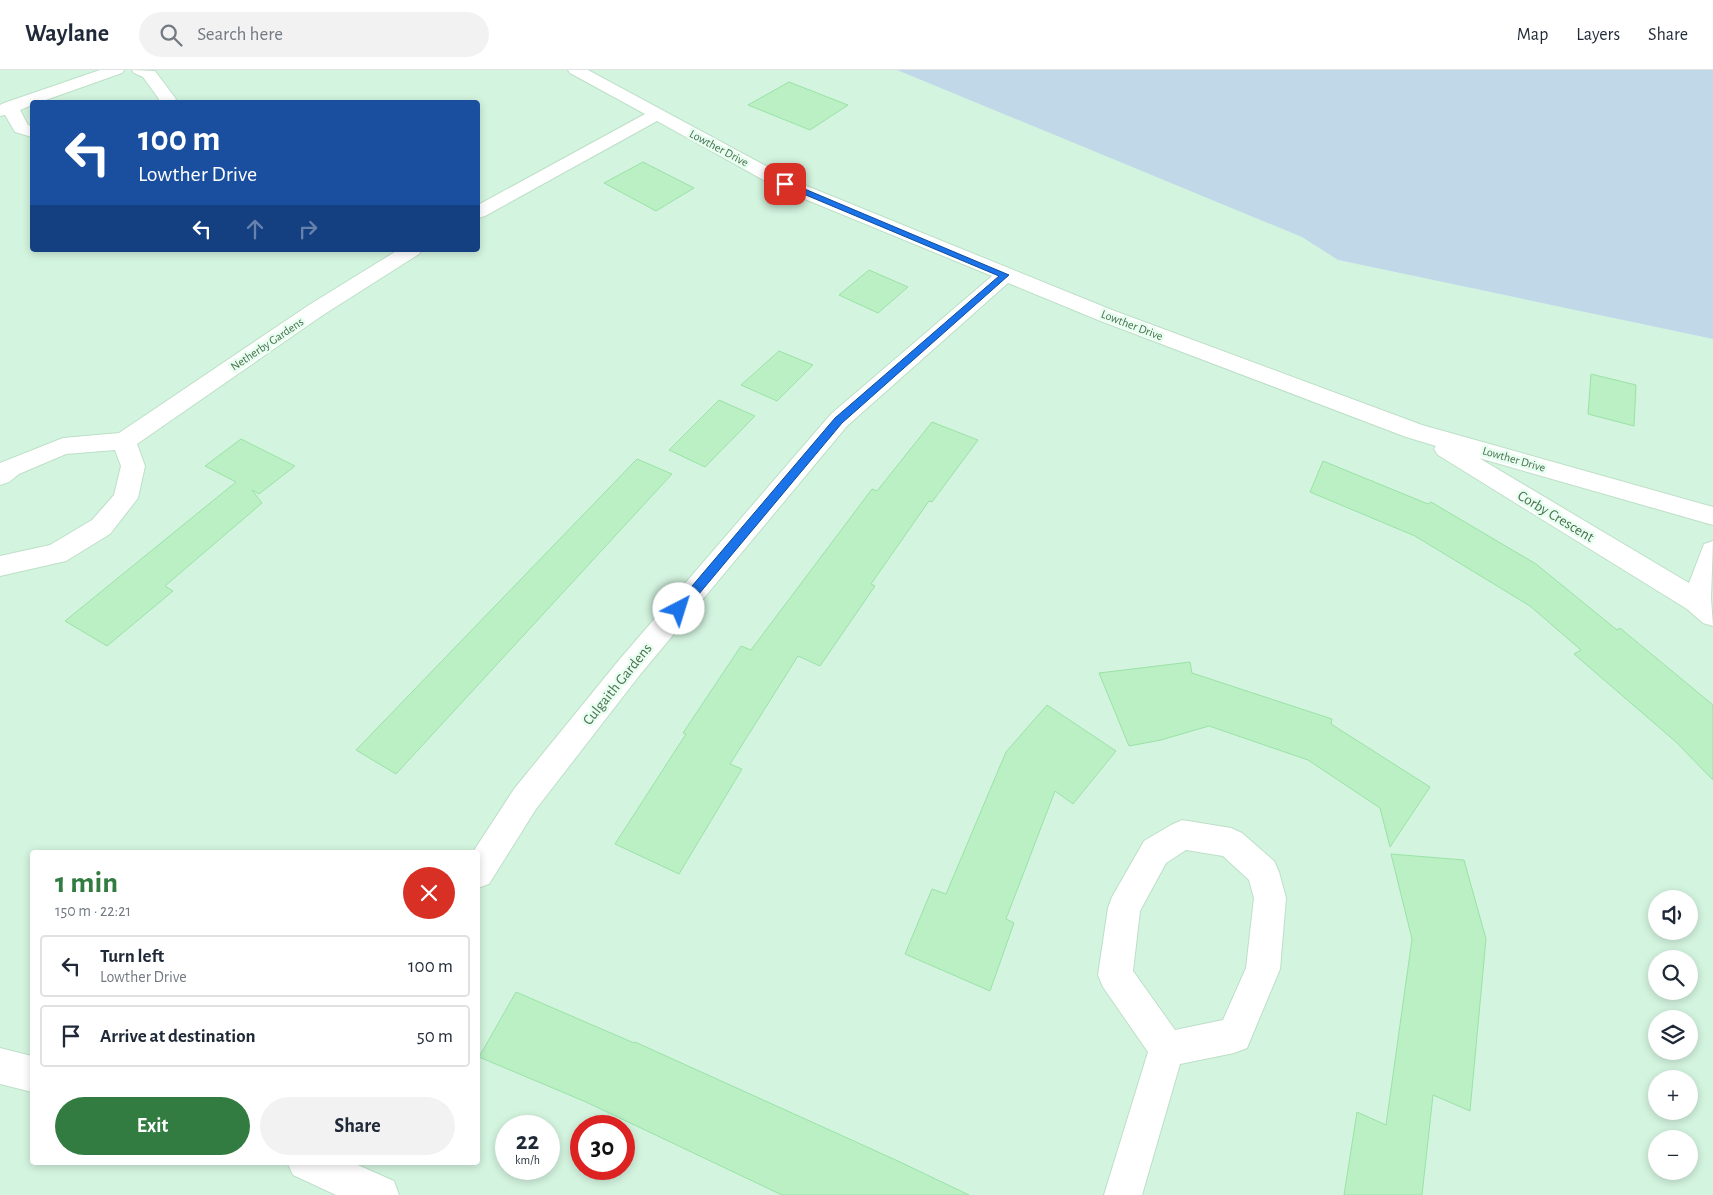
<!DOCTYPE html>
<meta charset="utf-8">
<style>
:root{--surface:#fff;--page:#f2f2f3;--text:#1f2937;--muted:#747a83;--line:#e0e1e3;--accent:#327c41}
body{margin:0;font-family:"Alegreya Sans",sans-serif;background:var(--page);color:var(--text);height:100vh;display:flex;flex-direction:column;font-size:19px;white-space:nowrap}
*{box-sizing:border-box;margin:0}
p{font-size:16px;color:var(--muted)}
.icon{flex:none;width:28px;height:28px;fill:none;stroke:currentColor;stroke-width:2;stroke-linecap:round;stroke-linejoin:round}
.map{position:relative;flex:1;overflow:hidden}
.panel{position:absolute;left:30px;top:780px;width:450px;height:315px;display:flex;flex-direction:column;background:var(--surface);border-radius:5px;box-shadow:0 2px 8px #0003}
.panel>*{flex:none}
.hud{position:absolute;left:30px;top:30px;width:450px;height:152px;border-radius:5px;box-shadow:0 2px 8px #0003;background:#1a4fa0;color:#fff;overflow:hidden}
.controls{position:absolute;left:1648px;top:820px;display:grid;gap:10px}
.controls a{display:grid;place-items:center;width:50px;height:50px;border-radius:50%;background:var(--surface);box-shadow:0 2px 8px #0003;font-size:25px}
.speed{position:absolute;left:495px;top:1045px;display:flex;gap:10px;font-size:25px;font-weight:700;text-align:center}
.speed>*{display:grid;place-content:center;width:65px;height:65px;border-radius:50%;background:var(--surface);box-shadow:0 2px 8px #0003;line-height:1}
.speed small{font-size:12px;font-weight:400}
.speed .limit{border:8px solid #d22;background:#fff;color:#111}
.pin{position:absolute;display:grid;place-items:center;width:42px;height:42px;color:#fff;margin:-21px;border-radius:10px;box-shadow:0 2px 8px #0006}
.me{position:absolute;width:55px;margin:-28px;rotate:40deg;stroke-linejoin:round;filter:drop-shadow(0 0 4px #0008)}
.turn{display:flex;align-items:center;gap:18px;height:105px;padding:0 25px;font-size:22px}
.turn .icon{width:65px;height:65px;stroke-width:2.5}
.turn b{display:block;font-size:35px;line-height:42px}
.lanes{display:flex;align-items:center;height:48px;padding:0 25px;background:#0003;justify-content:center;gap:25px;direction:ltr}
.lanes .off{opacity:.35}
.round{display:grid;place-items:center;flex:none;width:52px;height:52px;border-radius:26px;background:var(--page)}
.summary{display:flex;align-items:center;justify-content:space-between;height:85px;padding:0 25px}
h1{font-size:30px;font-weight:700;line-height:38px;color:var(--accent)}
.button{display:flex;gap:10px;margin-top:auto;padding:10px 25px}
.button a{flex:1;height:58px;border-radius:30px;background:var(--accent);color:#fff;font-size:20px;font-weight:700;line-height:58px;text-align:center}
.button a+a{background:var(--page);color:var(--text)}
ul{padding:0;list-style:none}
li{display:flex;align-items:center;gap:15px;height:62px;margin:0 10px 8px;padding:0 15px;border:2px solid var(--line);border-radius:5px}
li div{flex:1}
li b{display:block;font-size:19px}
li em{font-style:normal}
header{display:flex;align-items:center;gap:30px;box-sizing:border-box;height:70px;padding:0 25px;background:var(--surface);border-bottom:1px solid var(--line)}
header strong{font-size:24px}
nav{display:flex;gap:28px;margin-inline-start:auto;font-size:18px}
.search{width:350px;height:45px;background:var(--page);display:flex;align-items:center;gap:12px;box-sizing:border-box;padding:0 18px;border-radius:28px;color:var(--muted);font-size:19px}
.map>svg:first-child{display:block}
.residential{fill:#d3f4df;fill-rule:evenodd}
.green{fill:#c1d8e8}
.building{fill:#baf0c4;stroke:#9be2a7}
.lines{fill:none;stroke-linecap:round;stroke-linejoin:round}
.minor-casing{stroke:#bddfc7;stroke-width:2}
.minor{fill:#fff;fill-rule:evenodd}
.route{fill:#1a73e8;stroke:#114b97}
.labels{text-anchor:middle;stroke-width:5;stroke-linejoin:round;paint-order:stroke}
.far-street-label{font-size:12px;fill:#49714f;stroke:#e7fef0}
.street-label{font-size:15px;fill:#49714f;stroke:#e7fef0}
</style>
<header>
<strong>Waylane</strong>
<div class="search"><svg class="icon" aria-label="search" viewBox="0 0 24 24"><circle cx="10" cy="10" r="6"/><path d="M15 15l6 6"/></svg>Search here</div>
<nav><a>Map</a><a>Layers</a><a>Share</a></nav>
</header>
<div class="map">
<svg width="1713" height="1125" viewBox="0 0 1713 1125">
<rect width="100%" height="100%" fill="#e1fbec"/>
<!-- residential -->
<path class="residential" d="M0 0H897L1303 167 1338 190 1713 269V1125H0ZM32 32H478V180H32ZM32 782H478V1092H32ZM1656 829H1689V861H1656ZM1656 889H1689V921H1656ZM1656 949H1689V981H1656ZM1656 1009H1689V1041H1656ZM506 1056H549V1099H506ZM581 1056H624V1099H581ZM1656 1069H1689V1101H1656Z"/>
<!-- green -->
<path class="green" d="M897 0H1713V269L1338 190 1302 167Z"/>
<!-- building -->
<path class="building" d="M789 12 848 35 810 60 748 35Z
M643 92 694 118 656 141 604 113Z
M869 200 908 217 878 243 839 225Z
M779 281 813 295 777 331 741 315Z
M1591 304 1636 315 1634 356 1588 344Z
M719 330 755 346 705 397 669 380Z
M932 352 978 370 932 432 929 431 871 514 875 516 820 596 798 586 730 694 742 699 679 804 615 774 686 664 683 663 741 576 751 580 872 419 877 421Z
M241 369 295 396 259 424 252 420 262 433 165 516 173 521 107 576 65 551 236 412 205 396Z
M637 389 672 404 396 704 356 680Z
M1323 391 1428 434 1431 432 1536 494 1617 560 1620 558 1713 635V710L1676 672 1574 584 1581 580 1530 536 1415 466 1310 422Z
M1190 592 1192 603 1332 649 1331 654 1430 717 1390 777 1380 738 1308 690 1209 656 1161 670 1129 676 1099 603Z
M1047 635 1116 681 1073 734 1055 721 1006 849 1014 853 990 921 905 884 932 819 946 824 1006 682Z
M1391 784 1464 790 1486 869 1470 1041 1433 1025 1422 1125H1344L1357 1042 1386 1055 1412 869Z
M516 922 634 973 635 972 898 1091 969 1125H782L586 1032 479 987Z"/>
<g class="lines">
<defs>
<path id="minor" d="M100 0H124L122 3 40 32H32V35L20 40 28 55 32 56V67L15 62 5 45 0 46V35L4 33Z
M132 0 155 1 176 29 174 32H158L159 29 143 7 134 3Z
M568 0H588L792 110 1112 240 1422 355 1713 437V455L1479 388 1689 513 1704 474 1713 471 1711 528 1713 556 1703 553 1687 539 1438 385 1434 379 1436 376 1406 367 1098 250 1008 213 847 356 639 606 536 739 489 814 478 818V782H473L514 719 619 590 831 344 992 206 778 118 657 51 485 146 478 148V135L645 44 570 3Z
M398 180H422L419 184 323 245 137 374 145 396 138 428 110 464 66 491 0 506V486L50 475 92 450 114 425 121 396 115 380 66 384 19 404 9 412 0 415V393L63 368 119 363 309 235Z
M1182 750 1231 758 1242 763 1274 791 1279 802 1286 828 1280 899 1247 978 1234 983 1180 994 1142 1125H1104L1148 982 1103 917 1098 905 1108 838 1112 827 1144 771 1171 755ZM1186 780 1223 786 1249 810 1254 828 1246 898 1223 950 1175 960 1133 901 1140 841 1166 793Z
M0 978 32 986V1022L0 1014Z
M287 1092H351L394 1111 399 1125H336L293 1105Z"/>
</defs>
<!-- minor casing -->
<use href="#minor" class="minor-casing"/>
<!-- minor -->
<use href="#minor" class="minor"/>
</g>
<!-- route -->
<path class="route" d="M782 112H788L1009 205 842 353 683 543H675L673 539 675 536 835 348 999 206 782 115Z"/>
<g class="labels">
<!-- far-street labels -->
<g class="far-street-label">
<text transform="translate(719 78) rotate(28)" y="4">Lowther Drive</text>
<text transform="translate(1132 255) rotate(21)" y="4">Lowther Drive</text>
<text transform="translate(267 274) rotate(-34)" y="4">Netherby Gardens</text>
<text transform="translate(1514 389) rotate(16)" y="4">Lowther Drive</text>
</g>
<!-- street labels -->
<g class="street-label">
<text transform="translate(1556 446) rotate(31)" y="5">Corby Crescent</text>
<text transform="translate(617 614) rotate(-51)" y="5">Culgaith Gardens</text>
</g>
</g>
</svg>
<div class="controls">
<a><svg class="icon" aria-label="sound" viewBox="0 0 24 24"><path d="M4 9h4l5-4v14l-5-4H4zM17 9q2 3 0 6"/></svg></a>
<a><svg class="icon" aria-label="search" viewBox="0 0 24 24"><circle cx="10" cy="10" r="6"/><path d="M15 15l6 6"/></svg></a>
<a><svg class="icon" aria-label="layers" viewBox="0 0 24 24"><path d="M12 4l9 5-9 5-9-5zM3 14l9 5 9-5"/></svg></a>
<a>+</a>
<a>−</a>
</div>
<div class="speed"><div>22<small>km/h</small></div><div class="limit">30</div></div>
<div class="pin" style="left:785px;top:114px;background:#d93025"><svg class="icon" aria-label="arrive" viewBox="0 0 24 24"><path d="M6 21V4h12l-3 4 3 4H6"/></svg></div>
<svg class="me" style="left:679px;top:539px" viewBox="-20 -20 40 40"><circle r="19" fill="#fff"/><path d="M0-13L10 11 0 6-10 11z" fill="#1a73e8"/></svg>
<div class="hud">
<div class="turn"><svg class="icon" aria-label="left" viewBox="0 0 24 24"><path d="M17 20v-9H6M10 6l-5 5 5 5"/></svg><div><b>100 m</b>Lowther Drive</div></div>
<div class="lanes"><svg class="icon" aria-label="left" viewBox="0 0 24 24"><path d="M17 20v-9H6M10 6l-5 5 5 5"/></svg><svg class="icon off" aria-label="ahead" viewBox="0 0 24 24"><path d="M12 20V5M6 11l6-6 6 6"/></svg><svg class="icon off" aria-label="right" viewBox="0 0 24 24"><path d="M7 20v-9h11M14 6l5 5-5 5"/></svg></div>
</div>
<section class="panel">
<div class="summary"><div><h1>1 min</h1><p>150 m · 22:21</p></div><a class="round" style="background:#d93025;color:#fff"><svg class="icon" aria-label="close" viewBox="0 0 24 24"><path d="M6 6l12 12M18 6L6 18"/></svg></a></div>
<ul>
<li><svg class="icon" aria-label="left" viewBox="0 0 24 24"><path d="M17 20v-9H6M10 6l-5 5 5 5"/></svg><div><b>Turn left</b><p>Lowther Drive</p></div><em>100 m</em></li>
<li><svg class="icon" aria-label="arrive" viewBox="0 0 24 24"><path d="M6 21V4h12l-3 4 3 4H6"/></svg><div><b>Arrive at destination</b></div><em>50 m</em></li>
</ul>
<div class="button"><a>Exit</a><a>Share</a></div>
</section>
</div>
